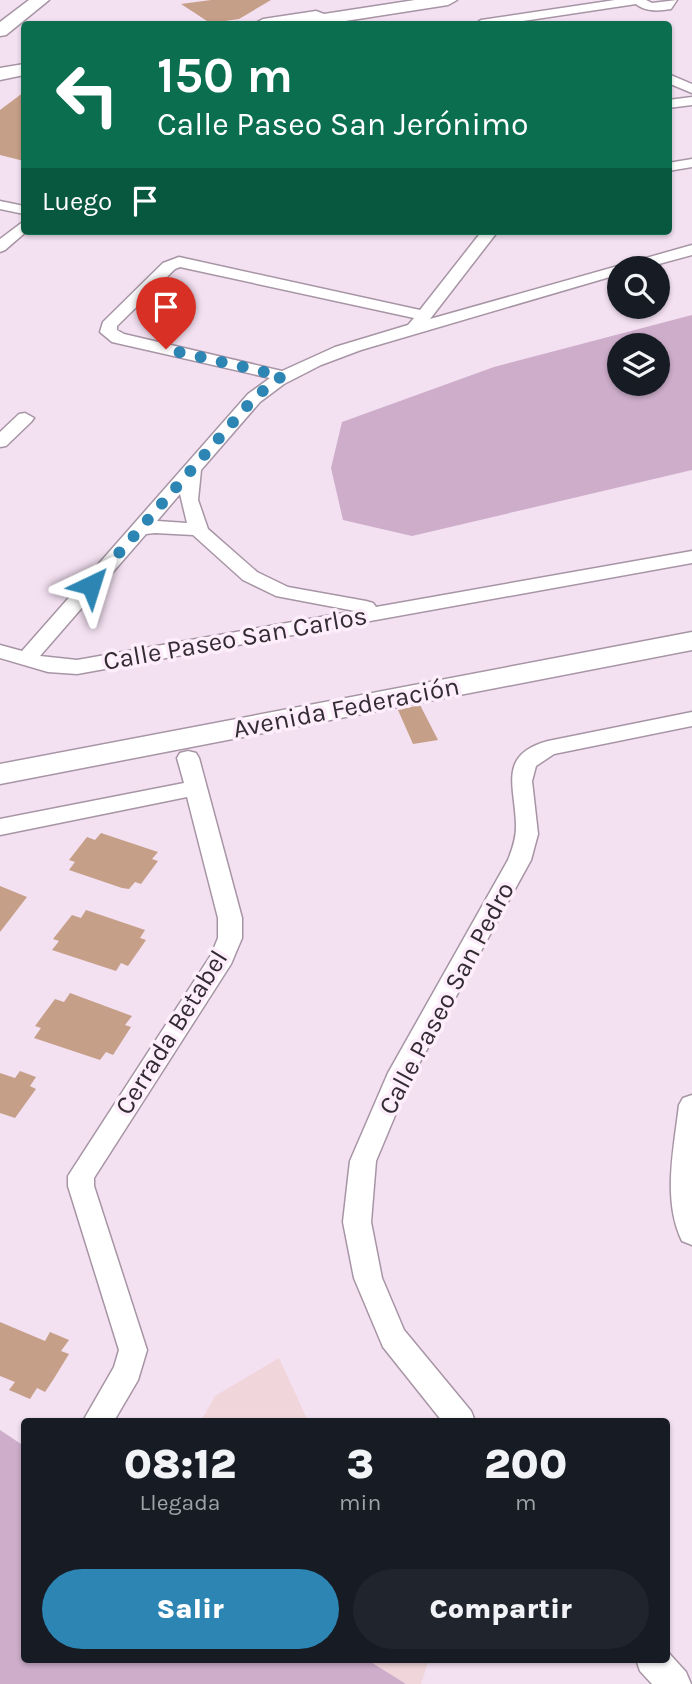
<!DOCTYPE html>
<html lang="es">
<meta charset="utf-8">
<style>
:root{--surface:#171b24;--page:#20242c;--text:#f1f3f6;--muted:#9ea1a6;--accent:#2c85b3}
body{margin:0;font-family:Karla,sans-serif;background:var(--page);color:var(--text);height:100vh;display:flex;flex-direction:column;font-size:26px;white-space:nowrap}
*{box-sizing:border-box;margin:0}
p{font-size:23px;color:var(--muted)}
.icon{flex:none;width:38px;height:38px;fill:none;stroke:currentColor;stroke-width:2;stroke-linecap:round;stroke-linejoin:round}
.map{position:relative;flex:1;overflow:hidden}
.panel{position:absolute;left:21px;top:1418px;width:649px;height:245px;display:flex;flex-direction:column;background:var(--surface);border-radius:7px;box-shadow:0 2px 5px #0004}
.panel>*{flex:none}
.hud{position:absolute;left:21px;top:21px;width:651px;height:214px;border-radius:7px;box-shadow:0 2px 5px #0004;background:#0b6e4f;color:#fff;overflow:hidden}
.fabs{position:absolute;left:607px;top:256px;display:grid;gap:14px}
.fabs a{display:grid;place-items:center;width:63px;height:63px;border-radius:50%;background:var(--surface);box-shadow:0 2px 5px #0004;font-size:35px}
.pin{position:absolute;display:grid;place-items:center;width:60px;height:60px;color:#fff;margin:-72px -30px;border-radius:50% 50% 50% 0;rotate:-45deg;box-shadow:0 0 7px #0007}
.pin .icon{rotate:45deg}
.me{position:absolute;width:77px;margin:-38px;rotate:41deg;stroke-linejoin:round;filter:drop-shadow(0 0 5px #0008)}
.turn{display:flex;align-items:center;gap:24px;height:147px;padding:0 21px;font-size:32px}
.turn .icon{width:91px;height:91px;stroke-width:2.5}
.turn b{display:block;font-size:49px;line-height:60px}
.then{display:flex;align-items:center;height:66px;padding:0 21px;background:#0003;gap:14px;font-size:26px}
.eta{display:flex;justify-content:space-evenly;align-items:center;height:119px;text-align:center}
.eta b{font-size:42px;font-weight:800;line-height:49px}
.primary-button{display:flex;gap:14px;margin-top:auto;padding:14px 21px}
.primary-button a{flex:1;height:80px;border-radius:42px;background:var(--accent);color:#fff;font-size:28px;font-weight:800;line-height:80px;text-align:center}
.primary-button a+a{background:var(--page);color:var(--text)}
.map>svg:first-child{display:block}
.education{fill:#f0d5da}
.green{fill:#cdadca;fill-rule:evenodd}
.building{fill:#c69f89}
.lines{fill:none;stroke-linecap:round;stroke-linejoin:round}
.street-casing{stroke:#a795a5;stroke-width:3}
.secondary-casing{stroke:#a795a5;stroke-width:3}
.street{fill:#fff;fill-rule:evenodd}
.secondary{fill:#fff;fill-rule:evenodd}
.route{stroke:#2c85b3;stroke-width:12;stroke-dasharray:0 21.6}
.labels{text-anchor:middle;stroke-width:7;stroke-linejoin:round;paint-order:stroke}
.street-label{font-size:26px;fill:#322b31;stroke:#feeefc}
</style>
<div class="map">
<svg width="692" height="1684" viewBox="0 0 692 1684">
<rect width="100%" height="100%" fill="#f3e0f1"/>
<!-- education -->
<path class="education" d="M279 1358 308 1421H201L215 1396Z
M366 1659H429L421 1684H406Z"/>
<!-- green -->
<path class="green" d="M692 315V470L412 536 343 520 331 468 342 422 494 367ZM620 345H658V383H620Z
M0 1430 24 1446V1659H366L406 1684H0Z"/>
<!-- building -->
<path class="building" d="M211 0H271L239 19 210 23 181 4Z
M24 92V161L0 155V110Z
M420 705 438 740 413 744 398 710Z
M101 833 158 852 152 859 158 861 141 884 135 882 129 889 122 888 69 870 75 862 69 860 87 837 95 840Z
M0 886 27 897 0 932Z
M86 910 145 930 140 938 146 940 128 966 121 963 116 971 52 950 59 941 53 939 72 915 81 918Z
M70 993 132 1016 125 1025 131 1027 113 1055 106 1052 100 1060 34 1038 41 1028 35 1026 55 999 64 1002Z
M20 1071 36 1077 30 1086 36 1089 15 1118 0 1113V1073L15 1078Z
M0 1322 45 1341 50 1332 69 1340 61 1351 69 1354 53 1380 45 1392 37 1388 30 1399 9 1390 15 1382 0 1376Z"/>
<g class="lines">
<defs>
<path id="street" d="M615 0H646L652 3 677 0 671 9C659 11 646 12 636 4L503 24H475L481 20Z
M668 74 692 84V93L668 83Z
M692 97V105L668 108V100Z
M692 159V167L668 171V163Z
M0 201 24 206V214L0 209Z
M24 221V231H27L5 250 0 252V239Z
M482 231H498L430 319 692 245V255L644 268H620V274L361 350 321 365 284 384 260 402 201 470 198 500 208 529 257 572 288 587 366 601 373 603 376 607 692 551V563L77 674 48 672 0 658V645L22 651 248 394 270 378 112 342 100 332 103 322 163 263 179 257 420 310ZM180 267 414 318 408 325 335 347 282 371 124 334 117 330V326L175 269ZM180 494 187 523 157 521ZM155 533 193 535 243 580 276 596 355 611 77 660 40 656 146 534Z
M25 413 34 418 31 422 6 446 0 447V432L19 414Z
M692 712V726L554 754 536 766 532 781 538 834 531 860 409 1082 376 1161 371 1222 382 1278 404 1330 471 1411 475 1421H442L383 1347 354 1278 343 1222 350 1161 388 1073 508 860C512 850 516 839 516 827 516 788 496 755 548 741Z
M188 751 196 753 199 758 242 918V938L231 964 94 1178V1186L147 1350 138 1380 114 1421H83L114 1367 119 1350 68 1186V1176L211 955 218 938V918L187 797 0 835V819L184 783 177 758 180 753Z
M692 1095V1245L682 1241C662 1200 674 1148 679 1105L683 1098Z
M667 1651 686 1672 691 1684H652L640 1671 636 1659H667Z"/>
<path id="secondary" d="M29 0H49L6 35 0 36V22Z
M415 0H457L448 5 326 24H254L263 19 316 11 324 14Z
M24 64V75L0 80V68Z
M692 632V650L0 784V764Z"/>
</defs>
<!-- street casing -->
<use href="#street" class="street-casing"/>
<!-- secondary casing -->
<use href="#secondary" class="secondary-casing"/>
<!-- street -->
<use href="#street" class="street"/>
<!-- secondary -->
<use href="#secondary" class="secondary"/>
</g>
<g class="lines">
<!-- route -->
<path class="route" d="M91 585 254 398 282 376 166 349"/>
</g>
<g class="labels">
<!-- street labels -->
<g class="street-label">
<text transform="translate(235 638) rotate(-10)" y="9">Calle Paseo San Carlos</text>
<text transform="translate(346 707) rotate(-11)" y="9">Avenida Federación</text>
<text transform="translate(446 998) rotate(-62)" y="9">Calle Paseo San Pedro</text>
<text transform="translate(171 1032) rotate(-58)" y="9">Cerrada Betabel</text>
</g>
</g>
</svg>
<div class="fabs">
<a><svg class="icon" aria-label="search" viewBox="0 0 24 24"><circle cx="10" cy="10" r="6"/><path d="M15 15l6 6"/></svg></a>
<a><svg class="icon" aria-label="layers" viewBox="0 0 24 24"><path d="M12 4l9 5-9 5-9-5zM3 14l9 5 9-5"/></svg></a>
</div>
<div class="pin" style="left:166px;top:349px;background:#d93025"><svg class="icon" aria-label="arrive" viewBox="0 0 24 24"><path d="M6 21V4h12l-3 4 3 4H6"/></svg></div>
<svg class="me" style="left:91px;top:585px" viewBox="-20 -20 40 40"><path d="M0-17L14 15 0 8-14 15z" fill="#2c85b3" stroke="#fff" stroke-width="4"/></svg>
<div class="hud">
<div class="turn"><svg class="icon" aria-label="left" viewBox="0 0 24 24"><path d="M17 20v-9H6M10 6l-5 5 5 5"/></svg><div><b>150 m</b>Calle Paseo San Jerónimo</div></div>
<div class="then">Luego<svg class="icon" aria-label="arrive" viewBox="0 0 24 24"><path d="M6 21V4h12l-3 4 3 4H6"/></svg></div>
</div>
<section class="panel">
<div class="eta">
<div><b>08:12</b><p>Llegada</p></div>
<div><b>3</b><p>min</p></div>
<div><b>200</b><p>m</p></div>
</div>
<div class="primary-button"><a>Salir</a><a>Compartir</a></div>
</section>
</div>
